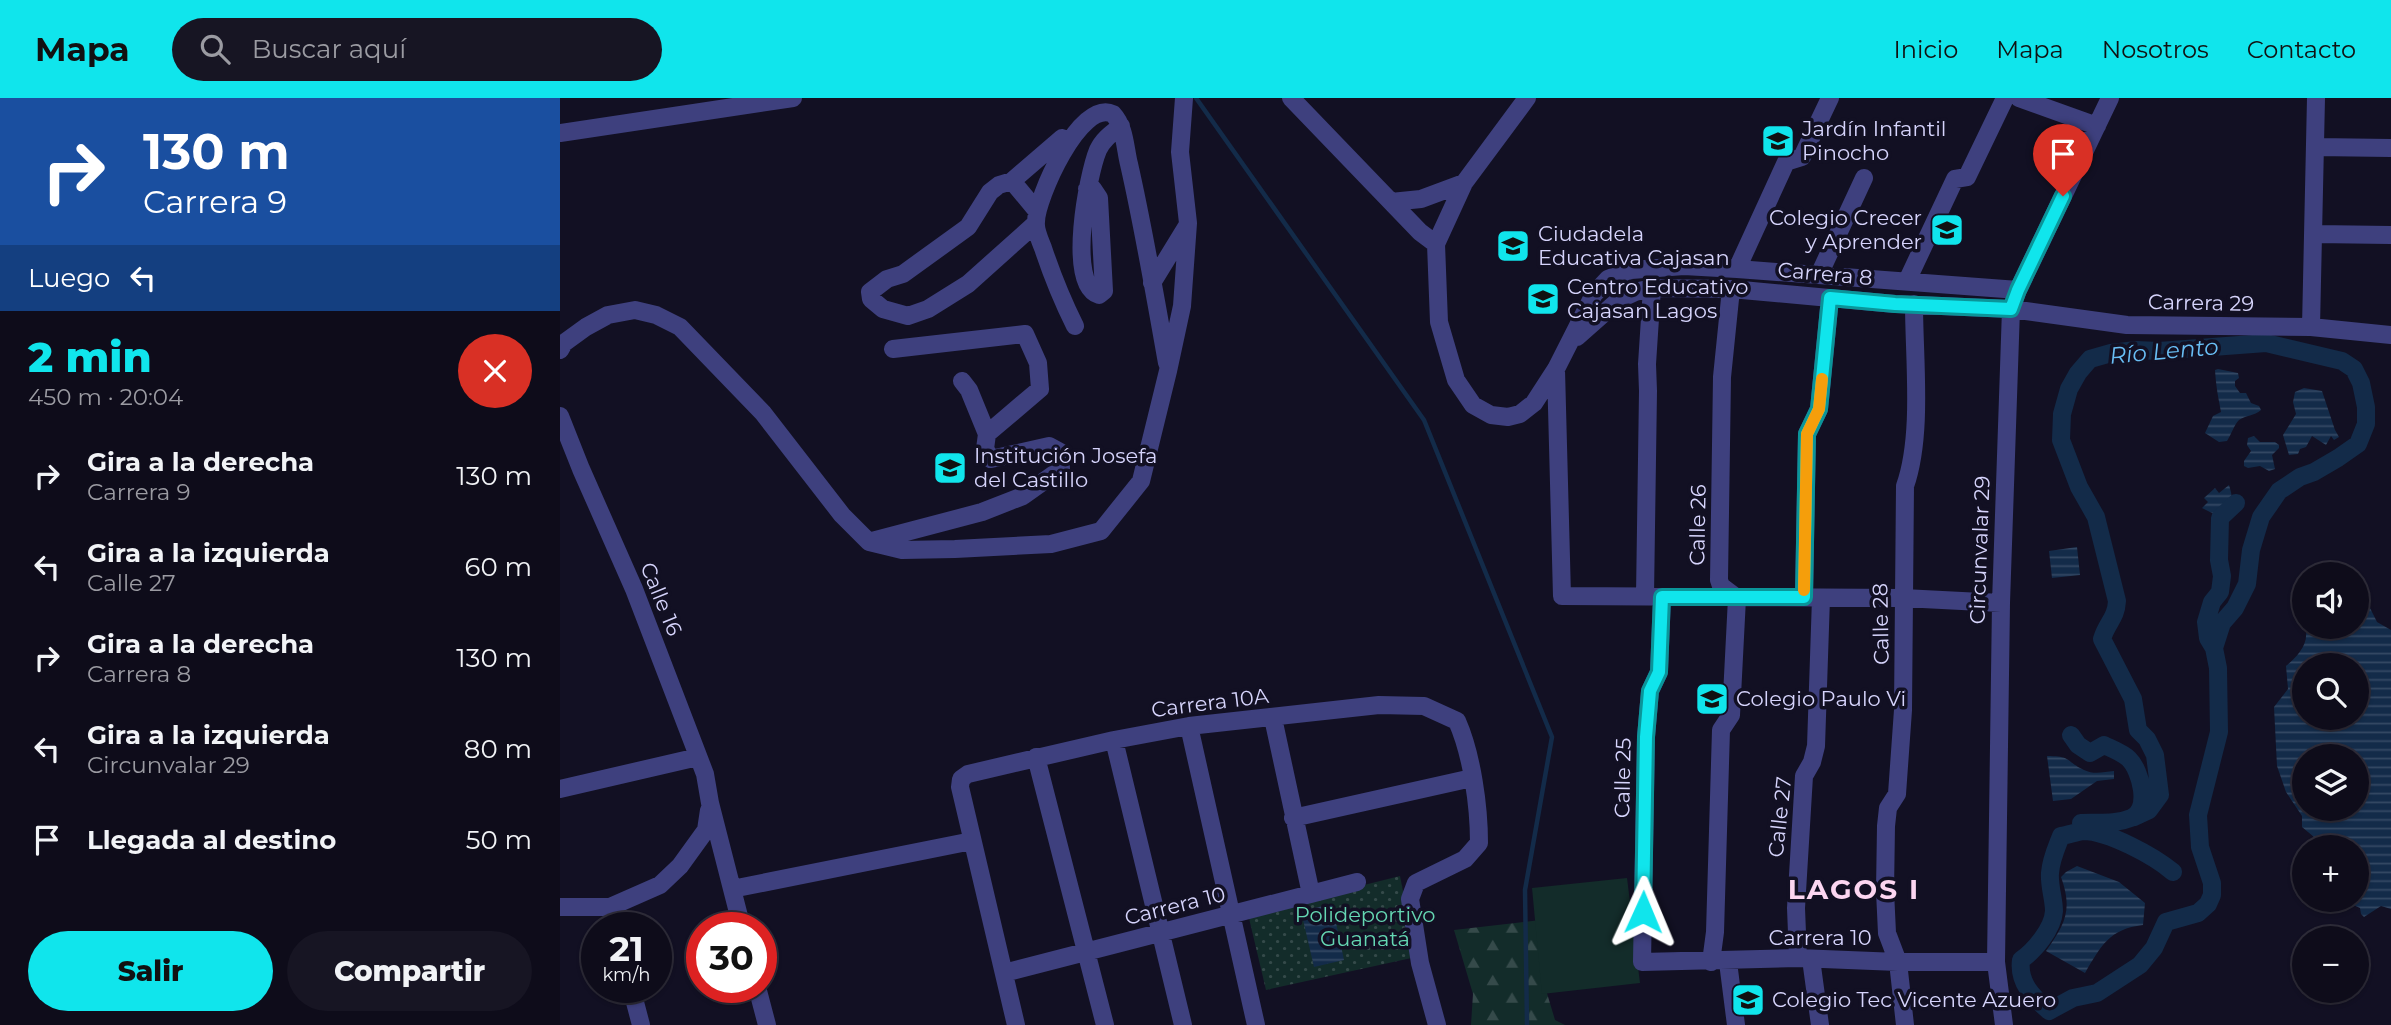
<!DOCTYPE html>
<html lang="es">
<meta charset="utf-8">
<style>
:root{--surface:#0e0c1a;--page:#171523;--text:#f1f3f6;--muted:#9b9ba2;--line:#2e2c39;--accent:#10e5ec}
body{margin:0;font-family:Montserrat,sans-serif;background:var(--page);color:var(--text);height:100vh;display:flex;flex-direction:column;font-size:26px;white-space:nowrap}
*{box-sizing:border-box;margin:0}
p{font-size:23px;color:var(--muted)}
.icon{flex:none;width:38px;height:38px;fill:none;stroke:currentColor;stroke-width:2;stroke-linecap:round;stroke-linejoin:round}
.map{position:relative;flex:1;overflow:hidden}
.details{display:flex;flex-direction:column;background:var(--surface);width:560px}
.details>*{flex:none}
.top-card{background:#1a4fa0;color:#fff;overflow:hidden}
.fabs{position:absolute;left:1732px;top:464px;display:grid;gap:14px}
.fabs a{display:grid;place-items:center;width:77px;height:77px;border-radius:50%;background:var(--surface);box-shadow:0 2px 5px #0004,0 0 0 2px var(--line);font-size:35px}
.speed{position:absolute;left:21px;top:814px;display:flex;gap:14px;font-size:35px;font-weight:700;text-align:center}
.speed>*{display:grid;place-content:center;width:91px;height:91px;border-radius:50%;background:var(--surface);box-shadow:0 2px 5px #0004,0 0 0 2px var(--line);line-height:1}
.speed small{font-size:18px;font-weight:400}
.speed .limit{border:10px solid #d22;background:#fff;color:#111}
.pin{position:absolute;display:grid;place-items:center;width:60px;height:60px;color:#fff;margin:-72px -30px;border-radius:50% 50% 50% 0;rotate:-45deg;box-shadow:0 0 7px #0007}
.pin .icon{rotate:45deg}
.me{position:absolute;width:77px;margin:-38px;rotate:1deg;stroke-linejoin:round;filter:drop-shadow(0 0 5px #0008)}
.turn{display:flex;align-items:center;gap:24px;height:147px;padding:0 28px;font-size:32px}
.turn .icon{width:91px;height:91px;stroke-width:2.5}
.turn b{display:block;font-size:49px;line-height:60px}
.then{display:flex;align-items:center;height:66px;padding:0 28px;background:#0003;gap:14px;font-size:26px}
.round{display:grid;place-items:center;flex:none;width:74px;height:74px;border-radius:37px;background:var(--page)}
.headline{display:flex;align-items:center;justify-content:space-between;height:119px;padding:0 28px}
h1{font-size:42px;font-weight:800;line-height:52px;color:var(--accent)}
.cta{display:flex;gap:14px;margin-top:auto;padding:14px 28px}
.cta a{flex:1;height:80px;border-radius:42px;background:var(--accent);color:#111;font-size:28px;font-weight:800;line-height:80px;text-align:center}
.cta a+a{background:var(--page);color:var(--text)}
ul{padding:0;list-style:none}
li{display:flex;align-items:center;gap:21px;height:91px;padding:0 28px}
li div{flex:1}
li b{display:block;font-size:26px}
li em{font-style:normal}
header{display:flex;align-items:center;gap:42px;box-sizing:border-box;height:98px;padding:0 35px;background:var(--accent);color:#111}
header strong{font-size:33px}
nav{display:flex;gap:38px;margin-inline-start:auto;font-size:24px}
.search{width:490px;height:63px;background:var(--page);display:flex;align-items:center;gap:18px;box-sizing:border-box;padding:0 24px;border-radius:38px;color:var(--muted);font-size:26px}
main{display:flex;flex:1;min-height:0}
.map>svg:first-child{display:block}
.forest{fill:url(#forest-firs)}
.park{fill:url(#park-dots)}
.garden{fill:#132c2a}
.water{fill:url(#water-rules);fill-rule:evenodd}
.lines{fill:none;stroke-linecap:round;stroke-linejoin:round}
.stream{stroke:#132b49;stroke-width:4.5}
.canal{stroke:#132b49;stroke-width:18}
.minor{stroke:#3e407e;stroke-width:18}
.route-casing{stroke:#0a9599;stroke-width:18}
.route{stroke:#10e5ec;stroke-width:12}
.slow{stroke:#f59e0b;stroke-width:12}
.labels{text-anchor:middle;stroke-width:7;stroke-linejoin:round;paint-order:stroke}
.poi-label{font-size:21px;fill:#d6d4fc;stroke:#121023;text-anchor:start}
.street-label{font-size:21px;fill:#d6d4fc;stroke:#121023}
.park-label{font-size:21px;fill:#65d7b3;stroke:#121023}
.water-label{font-size:23px;font-style:italic;fill:#69bef5;stroke:#121023}
.district-label{font-size:28px;font-weight:bold;letter-spacing:2px;fill:#fcd6f1;stroke:#121023}
</style>
<header>
<strong>Mapa</strong>
<div class="search"><svg class="icon" aria-label="search" viewBox="0 0 24 24"><circle cx="10" cy="10" r="6"/><path d="M15 15l6 6"/></svg>Buscar aquí</div>
<nav><a>Inicio</a><a>Mapa</a><a>Nosotros</a><a>Contacto</a></nav>
</header>
<main>
<section class="details">
<div class="top-card">
<div class="turn"><svg class="icon" aria-label="right" viewBox="0 0 24 24"><path d="M7 20v-9h11M14 6l5 5-5 5"/></svg><div><b>130 m</b>Carrera 9</div></div>
<div class="then">Luego<svg class="icon" aria-label="left" viewBox="0 0 24 24"><path d="M17 20v-9H6M10 6l-5 5 5 5"/></svg></div>
</div>
<div class="headline"><div><h1>2 min</h1><p>450 m · 20:04</p></div><a class="round" style="background:#d93025;color:#fff"><svg class="icon" aria-label="close" viewBox="0 0 24 24"><path d="M6 6l12 12M18 6L6 18"/></svg></a></div>
<ul>
<li><svg class="icon" aria-label="right" viewBox="0 0 24 24"><path d="M7 20v-9h11M14 6l5 5-5 5"/></svg><div><b>Gira a la derecha</b><p>Carrera 9</p></div><em>130 m</em></li>
<li><svg class="icon" aria-label="left" viewBox="0 0 24 24"><path d="M17 20v-9H6M10 6l-5 5 5 5"/></svg><div><b>Gira a la izquierda</b><p>Calle 27</p></div><em>60 m</em></li>
<li><svg class="icon" aria-label="right" viewBox="0 0 24 24"><path d="M7 20v-9h11M14 6l5 5-5 5"/></svg><div><b>Gira a la derecha</b><p>Carrera 8</p></div><em>130 m</em></li>
<li><svg class="icon" aria-label="left" viewBox="0 0 24 24"><path d="M17 20v-9H6M10 6l-5 5 5 5"/></svg><div><b>Gira a la izquierda</b><p>Circunvalar 29</p></div><em>80 m</em></li>
<li><svg class="icon" aria-label="arrive" viewBox="0 0 24 24"><path d="M6 21V4h12l-3 4 3 4H6"/></svg><div><b>Llegada al destino</b></div><em>50 m</em></li>
</ul>
<div class="cta"><a>Salir</a><a>Compartir</a></div>
</section>
<div class="map">
<svg width="1831" height="927" viewBox="0 0 1831 927">
<defs>
<pattern id="forest-firs" width="22" height="20" patternUnits="userSpaceOnUse" patternTransform="scale(1.75)"><rect width="22" height="20" fill="#132c2a"/><path d="M5 1l3.5 6h-7zM16 11l3.5 6h-7z" fill="#354a4a"/></pattern>
<pattern id="park-dots" width="8" height="8" patternUnits="userSpaceOnUse" patternTransform="scale(1.75)"><rect width="8" height="8" fill="#132c2a"/><path d="M2 2h.1M6 6h.1" fill="none" stroke="#354a4a" stroke-width="1.8" stroke-linecap="round"/></pattern>
<pattern id="water-rules" width="6" height="5" patternUnits="userSpaceOnUse" patternTransform="scale(1.75)"><rect width="6" height="5" fill="#132b49"/><path d="M0 2.5h6" fill="none" stroke="#354964"/></pattern>
</defs>
<rect width="100%" height="100%" fill="#121023"/>
<!-- forest -->
<path class="forest" d="M1006 819 986 892 995 922 1005 927H911L913 896 894 832Z"/>
<!-- park -->
<path class="park" d="M840 778 856 859 706 892 688 816Z"/>
<!-- garden -->
<path class="garden" d="M1067 780 1080 885 982 896 972 790Z"/>
<!-- water -->
<path class="water" d="M1658 271 1678 275 1679 280 1675 283V288L1680 295H1686L1691 305 1699 308 1701 312C1694 318 1686 317 1679 322 1674 327 1671 337 1667 343L1659 344 1645 335 1653 318 1661 314C1658 299 1656 288 1655 272Z
M1744 290 1762 293 1775 332 1779 339 1774 342 1771 338 1766 347 1752 338 1746 349 1740 351 1738 356 1729 357 1723 337 1736 316 1733 304 1735 294Z
M1694 338 1700 344H1715L1719 347V350L1712 357 1715 371 1709 373 1700 368 1688 370 1684 368V363L1691 353 1687 347 1688 340Z
M1669 387C1673 400 1674 406 1664 417L1654 416 1642 410 1648 404 1644 400 1655 390 1659 395Z
M1517 449 1520 477 1492 480 1489 453Z
M1797 484 1817 524 1831 532V811L1821 808 1804 819 1801 816 1800 810 1789 805 1787 802H1797V749H1755L1754 739 1742 729V718L1726 694 1717 668 1714 609 1728 591 1726 568C1738 558 1750 545 1745 529L1797 528ZM1745 567H1797V620H1745ZM1745 658H1797V710H1745Z
M1487 658C1512 658 1505 663 1524 672 1534 677 1544 674 1554 673V681L1537 683 1511 701 1493 703Z
M1517 768 1559 784 1585 805 1583 827C1549 831 1541 848 1525 875L1486 853C1505 826 1513 812 1501 779L1506 774Z
M772 806 784 862 754 869 741 813Z"/>
<g class="lines">
<!-- stream -->
<path class="stream" d="M636 0 864 322 992 639 965 792 967 927"/>
<!-- canal -->
<path class="canal" d="M1511 637 1518 647 1530 655 1544 647C1552 651 1563 655 1569 661 1581 673 1591 712 1571 720 1554 727 1538 724 1521 725
M1574 719 1589 712 1600 697 1595 657 1587 641 1578 632 1573 601 1542 541C1547 524 1556 521 1557 503L1536 419 1519 389 1501 342 1502 316 1509 291 1518 275 1530 261 1551 255 1576 252 1599 253 1706 245 1782 263 1794 271 1801 285 1806 309V326L1798 346 1778 360 1754 374 1740 379 1719 393 1701 419 1691 452 1687 486 1675 510 1662 525 1654 550
M1613 774C1594 758 1548 733 1523 733 1516 734 1508 737 1501 738 1496 751 1491 761 1490 775 1489 788 1494 801 1494 813 1493 831 1474 853 1461 862 1458 885 1473 899 1489 913L1513 900 1537 895 1580 867 1594 850 1606 824 1638 815 1648 806 1652 797V785L1640 749 1638 717 1659 634 1658 570 1654 550 1648 540 1646 524 1652 504 1660 494 1662 478 1659 462 1660 420 1676 405"/>
<!-- minor -->
<path class="minor" d="M731 0 860 134 876 146
M1459 0 1537 28
M0 35 233 0
M1756 49 1831 50
M452 83 477 113
M904 85 876 146 879 224 896 282 913 307 931 317 948 319 960 316 974 305 996 271 1034 196 1048 181 1071 172 1124 168 1177 171 1458 192
M527 91H533L539 100 544 193 539 197C506 187 528 76 538 52 543 41 552 35 561 28
M831 104 861 101 904 85 967 0
M475 126 408 186 368 211 348 218 323 211 311 201 310 194 327 181 343 176 408 129 430 94 439 87 452 83 502 40
M1755 136 1831 137
M1177 171 1226 64 1242 59 1270 0
M1259 177 1304 80
M1347 183 1395 81 1407 79 1445 0
M592 185 627 128
M515 228C502 202 492 177 483 150 480 142 475 132 476 124 476 101 520 0 553 16 565 29 565 50 569 66 584 132 595 198 607 265
M1751 229 1756 0
M1017 239 1060 201 1075 194 1092 190 1171 191 1335 206 1451 211 1567 227 1751 229 1831 237
M0 252 4 245 26 229 48 217 75 212 96 217 120 229 203 315 282 417 309 444 342 452 395 451 491 446 541 433 581 383 608 273 622 208 628 125 620 54 624 0
M996 272 1002 498 1343 500 1441 505
M402 283 409 292 427 336
M0 318 21 371 74 491 145 676 150 705 182 830
M312 443 422 414 463 398 501 371 500 354 489 348 431 361 425 351 427 336 480 291 478 265 465 236 333 251
M1085 498 1088 293 1087 266 1092 190
M1102 499 1099 574 1090 593 1086 639 1082 864 1238 860 1338 864H1436
M1244 499 1247 336 1259 311 1270 200
M713 620 751 796
M629 628 696 927
M554 642 623 927
M476 659 545 927
M0 691 138 659
M733 720 912 680
M172 791 412 743
M0 809H50L100 787 120 768 146 732 149 712
M50 809 56 830
M1238 860 1236 810 1244 678 1252 664 1256 648 1261 500
M1251 861 1260 927
M1151 864 1155 834 1161 632 1171 617 1177 500 1161 488 1159 482 1162 279 1171 191
M1168 864 1176 927
M444 875 797 784
M71 889 81 927
M197 889 207 927
M456 927 400 689 401 681 408 676 554 642 629 628 819 607 864 608 897 623C912 657 919 708 919 745L905 761 856 785 850 801 860 865 877 927
M1345 927 1338 864 1327 835 1325 793 1326 728 1328 710 1337 696 1343 612 1345 388C1363 337 1354 261 1354 206
M1444 927 1436 864 1441 505 1451 211 1458 192 1550 0"/>
</g>
<g class="lines">
<defs>
<path id="route" d="M1083 814 1086 639 1090 593 1099 574 1102 499H1244L1247 336 1259 311 1270 200 1335 206 1451 211 1458 192 1503 98"/>
</defs>
<!-- route casing -->
<use href="#route" class="route-casing"/>
<!-- route -->
<use href="#route" class="route"/>
<!-- slow -->
<path class="slow" d="M1244 492 1247 336 1259 311 1262 281"/>
</g>
<!-- icons -->
<defs>
<symbol id="school-square" viewBox="-11 -11 22 22"><rect x="-9" y="-9" width="18" height="18" rx="4" fill="#10e5ec" stroke="#121023"/><path d="M0-5L7-2L0 1L-7-2ZM-4 1L0 2.5L4 1V4Q0 6-4 4Z" fill="#111"/></symbol>
</defs>
<g fill-rule="evenodd">
<use href="#school-square" x="1199" y="24" width="38" height="38"/>
<use href="#school-square" x="1368" y="113" width="38" height="38"/>
<use href="#school-square" x="934" y="129" width="38" height="38"/>
<use href="#school-square" x="964" y="182" width="38" height="38"/>
<use href="#school-square" x="371" y="351" width="38" height="38"/>
<use href="#school-square" x="1133" y="582" width="38" height="38"/>
<use href="#school-square" x="1169" y="883" width="38" height="38"/>
</g>
<g class="labels">
<!-- poi labels -->
<g class="poi-label">
<text x="1242" y="38">Jardín Infantil<tspan x="1242" dy="24">Pinocho</tspan></text>
<text x="1362" y="127" text-anchor="end">Colegio Crecer<tspan x="1362" dy="24">y Aprender</tspan></text>
<text x="978" y="143">Ciudadela<tspan x="978" dy="24">Educativa Cajasan</tspan></text>
<text x="1007" y="196">Centro Educativo<tspan x="1007" dy="24">Cajasan Lagos</tspan></text>
<text x="414" y="365">Institución Josefa<tspan x="414" dy="24">del Castillo</tspan></text>
<text x="1176" y="608">Colegio Paulo Vi</text>
<text x="1212" y="909">Colegio Tec Vicente Azuero</text>
</g>
<!-- street labels -->
<g class="street-label">
<text transform="translate(1265 176) rotate(5)" y="7">Carrera 8</text>
<text transform="translate(1641 205) rotate(1)" y="7">Carrera 29</text>
<text transform="translate(1138 427) rotate(-89)" y="7">Calle 26</text>
<text transform="translate(1420 452) rotate(-88)" y="7">Circunvalar 29</text>
<text transform="translate(101 501) rotate(68)" y="7">Calle 16</text>
<text transform="translate(1321 526) rotate(-91)" y="7">Calle 28</text>
<text transform="translate(650 605) rotate(-7)" y="7">Carrera 10A</text>
<text transform="translate(1063 680) rotate(-89)" y="7">Calle 25</text>
<text transform="translate(1220 719) rotate(-84)" y="7">Calle 27</text>
<text transform="translate(615 808) rotate(-14)" y="7">Carrera 10</text>
<text x="1260" y="847">Carrera 10</text>
</g>
<!-- park labels -->
<g class="park-label">
<text x="805" y="824">Polideportivo<tspan x="805" dy="24">Guanatá</tspan></text>
</g>
<!-- water labels -->
<g class="water-label">
<text transform="translate(1604 253) rotate(-5)" y="8">Río Lento</text>
</g>
<!-- district labels -->
<g class="district-label">
<text x="1294" y="801">LAGOS I</text>
</g>
</g>
</svg>
<div class="fabs">
<a><svg class="icon" aria-label="sound" viewBox="0 0 24 24"><path d="M4 9h4l5-4v14l-5-4H4zM17 9q2 3 0 6"/></svg></a>
<a><svg class="icon" aria-label="search" viewBox="0 0 24 24"><circle cx="10" cy="10" r="6"/><path d="M15 15l6 6"/></svg></a>
<a><svg class="icon" aria-label="layers" viewBox="0 0 24 24"><path d="M12 4l9 5-9 5-9-5zM3 14l9 5 9-5"/></svg></a>
<a>+</a>
<a>−</a>
</div>
<div class="speed"><div>21<small>km/h</small></div><div class="limit">30</div></div>
<div class="pin" style="left:1503px;top:98px;background:#d93025"><svg class="icon" aria-label="arrive" viewBox="0 0 24 24"><path d="M6 21V4h12l-3 4 3 4H6"/></svg></div>
<svg class="me" style="left:1083px;top:814px" viewBox="-20 -20 40 40"><path d="M0-17L14 15 0 8-14 15z" fill="#10e5ec" stroke="#fff" stroke-width="4"/></svg>
</div>
</main>
